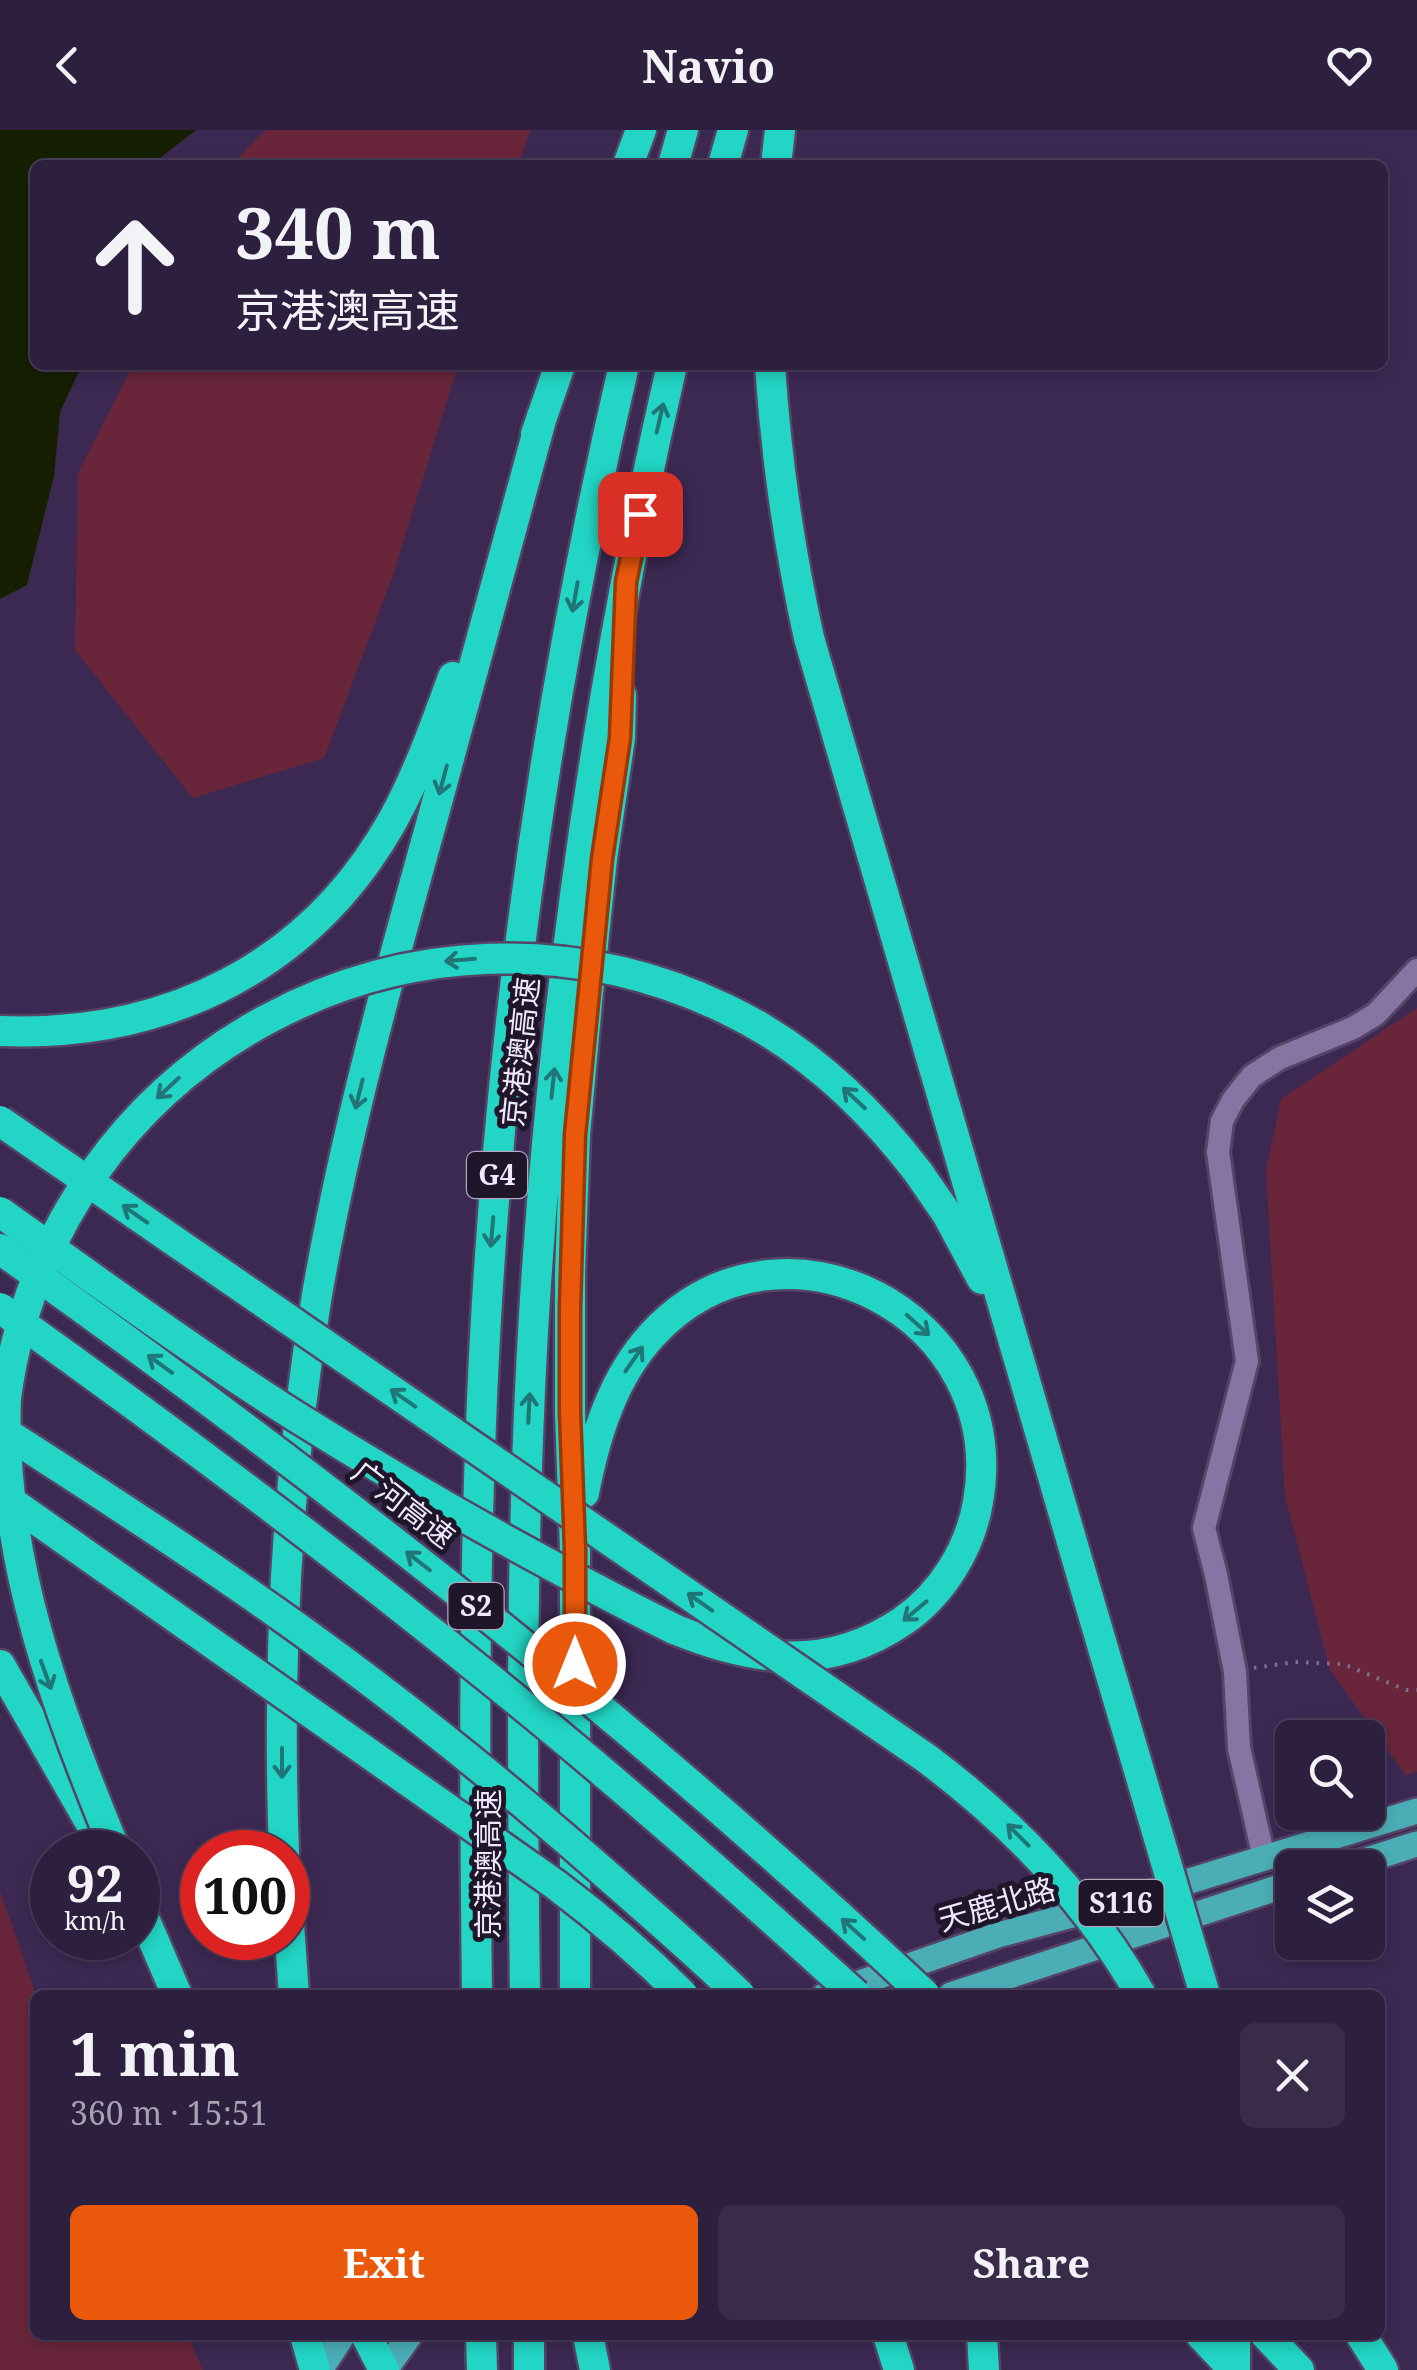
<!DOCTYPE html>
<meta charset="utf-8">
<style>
:root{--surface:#2d1f3e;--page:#392c49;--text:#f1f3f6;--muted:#a7a2b0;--line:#483d58;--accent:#ea580c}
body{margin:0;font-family:"Noto Serif","Noto Sans SC",serif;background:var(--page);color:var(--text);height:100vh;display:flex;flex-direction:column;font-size:38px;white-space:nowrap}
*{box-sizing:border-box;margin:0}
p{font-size:32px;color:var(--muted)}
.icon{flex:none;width:55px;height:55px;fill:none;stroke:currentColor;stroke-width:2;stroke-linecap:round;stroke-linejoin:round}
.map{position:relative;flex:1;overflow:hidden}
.sheet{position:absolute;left:30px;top:1860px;width:1355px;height:350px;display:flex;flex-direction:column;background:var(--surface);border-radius:15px;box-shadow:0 5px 15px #0003,0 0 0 2px var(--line)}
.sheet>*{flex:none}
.top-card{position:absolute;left:30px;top:30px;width:1358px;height:210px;border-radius:15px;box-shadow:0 5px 15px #0003,0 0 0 2px var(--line);background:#2d1f3e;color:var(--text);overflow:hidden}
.tools{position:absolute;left:1275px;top:1590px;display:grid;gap:20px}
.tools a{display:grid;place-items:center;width:110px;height:110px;border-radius:15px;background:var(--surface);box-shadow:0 5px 15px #0003,0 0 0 2px var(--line);font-size:50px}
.speed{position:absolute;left:30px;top:1700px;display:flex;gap:20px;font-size:50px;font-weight:700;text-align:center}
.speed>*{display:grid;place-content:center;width:130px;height:130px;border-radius:50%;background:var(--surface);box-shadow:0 5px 15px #0003,0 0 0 2px var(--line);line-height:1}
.speed small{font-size:25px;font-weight:400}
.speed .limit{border:15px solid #d22;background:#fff;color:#111}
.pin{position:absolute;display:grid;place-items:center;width:85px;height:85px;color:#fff;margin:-42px;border-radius:20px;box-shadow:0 5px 15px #0006}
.me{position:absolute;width:110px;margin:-55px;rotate:0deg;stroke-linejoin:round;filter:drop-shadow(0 0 8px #0008)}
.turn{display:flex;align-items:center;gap:35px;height:210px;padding:0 40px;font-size:45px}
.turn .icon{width:130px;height:130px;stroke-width:2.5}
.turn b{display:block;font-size:70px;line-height:85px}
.round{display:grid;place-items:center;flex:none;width:105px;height:105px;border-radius:15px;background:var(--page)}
.summary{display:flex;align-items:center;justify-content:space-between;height:170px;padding:0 40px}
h1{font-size:60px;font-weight:700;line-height:75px}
.action{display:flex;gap:20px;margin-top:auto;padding:20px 40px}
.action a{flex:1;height:115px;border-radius:15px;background:var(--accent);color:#fff;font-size:40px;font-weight:700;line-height:115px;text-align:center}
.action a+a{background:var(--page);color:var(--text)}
header{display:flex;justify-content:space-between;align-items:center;height:130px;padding:0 40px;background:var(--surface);font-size:45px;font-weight:700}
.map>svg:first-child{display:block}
.green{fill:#69263a}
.water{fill:#151f00}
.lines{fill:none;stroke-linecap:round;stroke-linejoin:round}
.minor-casing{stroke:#544466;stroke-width:28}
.major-casing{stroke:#544466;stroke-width:30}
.highway-casing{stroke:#544466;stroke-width:35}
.path{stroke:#7f6f91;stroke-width:4;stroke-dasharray:2.5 8;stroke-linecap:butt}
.minor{stroke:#8874a2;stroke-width:22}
.major{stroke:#4baeb6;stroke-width:25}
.highway{stroke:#22d5c4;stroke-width:30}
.highway-bridge-casing{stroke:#544466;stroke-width:35;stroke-linecap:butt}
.highway-bridge{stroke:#22d5c4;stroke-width:30}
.oneway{stroke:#207676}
.route-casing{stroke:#983908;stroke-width:25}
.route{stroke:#ea580c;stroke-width:18}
.labels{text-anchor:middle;stroke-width:10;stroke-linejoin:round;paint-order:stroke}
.shield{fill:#1f1729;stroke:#b1a9bd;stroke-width:2.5}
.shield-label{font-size:28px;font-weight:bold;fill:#f0e7fc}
.street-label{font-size:30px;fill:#f0e7fc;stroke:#1f1729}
</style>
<header><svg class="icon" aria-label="back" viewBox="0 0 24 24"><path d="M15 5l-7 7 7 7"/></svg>Navio<svg class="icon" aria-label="heart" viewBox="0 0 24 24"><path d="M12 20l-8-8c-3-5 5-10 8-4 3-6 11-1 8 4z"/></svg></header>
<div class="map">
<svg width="1417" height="2240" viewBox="0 0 1417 2240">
<rect width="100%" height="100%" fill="#3c2952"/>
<!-- green -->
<path class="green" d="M266 0H530L519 35H235L240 26Z
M133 235H458L393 445 324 628 193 668 75 520 78 343Z
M1417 878V1641L1406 1646 1330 1540 1285 1366 1266 1041 1281 969Z
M0 1761 36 1865 35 2205H187L203 2240H0Z"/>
<!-- water -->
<path class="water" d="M0 0H196L151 35H35V235H82L60 282 54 346 27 455 0 469Z"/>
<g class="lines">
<defs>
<path id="minor" d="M1264 1728 1239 1618 1235 1542 1216 1445 1204 1398 1247 1231 1218 1022 1222 991 1233 970 1252 946 1280 928 1353 898 1376 884 1417 840"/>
<path id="major" d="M1342 1738 1417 1714
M825 1865 998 1805 1128 1770 1417 1681
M951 1865 1292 1753
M320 2240 343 2205
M385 2240 410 2205"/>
<path id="highway" d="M628 35 641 0
M673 35 683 0
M723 35 733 0
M776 35 780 0
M770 235C776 328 789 417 809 508L1088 1467
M536 304 560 235
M0 901C167 908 312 836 394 688 418 644 436 594 453 547
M918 1042 947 1084 982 1149
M584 1363C595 1306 612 1249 652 1205 781 1065 1011 1185 978 1372 970 1419 942 1464 903 1491 828 1542 754 1532 674 1499
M0 1535 98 1706
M284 1722C277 1536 286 1349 317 1165 345 1003 389 845 433 687 470 554 506 420 542 286
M138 1774 177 1865
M288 1780 294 1865
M477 1865C474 1623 473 1381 489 1140 509 835 555 532 624 235
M525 1865C522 1623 520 1381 537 1139 558 835 603 533 672 235
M575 1865V1420L570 1282V1144L575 1005 588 862 602 729 620 608 621 565
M305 2205 315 2240
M366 2205 384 2240
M481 2205 482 2240
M529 2205V2240
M588 2205 595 2240
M888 2205 899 2240
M982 2205 984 2240
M1201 2205 1234 2240
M1235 2205V2240
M1266 2205 1299 2240
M1361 2205 1383 2240"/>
</defs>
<!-- minor casing -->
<use href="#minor" class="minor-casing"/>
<!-- major casing -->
<use href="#major" class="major-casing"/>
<!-- highway casing -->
<use href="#highway" class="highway-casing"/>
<!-- path -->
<path class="path" d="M1254 1538 1295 1532 1343 1534 1406 1560H1417"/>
<!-- minor -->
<use href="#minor" class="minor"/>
<!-- major -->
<use href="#major" class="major"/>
<!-- highway -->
<use href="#highway" class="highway"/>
<defs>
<path id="highway-bridge" d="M0 991 926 1628C1013 1693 1087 1770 1141 1865
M0 1082C97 1151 194 1222 295 1286 418 1363 544 1434 674 1499
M0 1119C323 1349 636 1593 925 1865
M0 1178C167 1297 330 1419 489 1548 615 1649 736 1756 856 1865
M0 1299C81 1351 162 1403 241 1458 372 1548 497 1648 616 1753 658 1790 700 1826 740 1865
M0 1364 556 1755C601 1789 643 1825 683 1865
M1088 1467 1205 1865
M116 1722C57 1578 0 1429 6 1268 52 926 416 730 726 879 804 916 866 974 918 1042"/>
</defs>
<!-- highway-bridge casing -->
<use href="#highway-bridge" class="highway-bridge-casing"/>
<!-- highway-bridge -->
<use href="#highway-bridge" class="highway-bridge"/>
</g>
<!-- one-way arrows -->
<defs><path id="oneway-shaft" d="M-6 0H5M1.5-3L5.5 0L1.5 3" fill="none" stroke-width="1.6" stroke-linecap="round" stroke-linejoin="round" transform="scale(2.5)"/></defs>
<g class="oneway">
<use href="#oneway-shaft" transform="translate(660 288) rotate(-77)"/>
<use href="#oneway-shaft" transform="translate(575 467) rotate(100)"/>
<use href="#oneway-shaft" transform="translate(443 650) rotate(105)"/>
<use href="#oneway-shaft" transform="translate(460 830) rotate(175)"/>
<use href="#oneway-shaft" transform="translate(553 953) rotate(-84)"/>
<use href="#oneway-shaft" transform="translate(168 958) rotate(137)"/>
<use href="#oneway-shaft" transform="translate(359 964) rotate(104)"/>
<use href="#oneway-shaft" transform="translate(854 968) rotate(-137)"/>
<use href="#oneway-shaft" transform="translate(135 1084) rotate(-145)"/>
<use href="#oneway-shaft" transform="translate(492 1102) rotate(95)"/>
<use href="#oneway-shaft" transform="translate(918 1195) rotate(42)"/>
<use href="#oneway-shaft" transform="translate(634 1229) rotate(-55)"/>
<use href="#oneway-shaft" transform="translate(160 1234) rotate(-144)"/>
<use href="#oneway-shaft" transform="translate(403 1268) rotate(-145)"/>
<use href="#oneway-shaft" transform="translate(529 1278) rotate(-87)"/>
<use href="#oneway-shaft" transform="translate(418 1431) rotate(-142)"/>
<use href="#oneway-shaft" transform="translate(700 1472) rotate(-145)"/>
<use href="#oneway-shaft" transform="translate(915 1481) rotate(140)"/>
<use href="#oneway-shaft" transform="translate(46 1545) rotate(70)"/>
<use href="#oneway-shaft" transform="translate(282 1633) rotate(90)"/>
<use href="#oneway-shaft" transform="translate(1018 1705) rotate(-135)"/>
<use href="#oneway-shaft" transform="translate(853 1799) rotate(-138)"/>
</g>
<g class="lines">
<defs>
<path id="route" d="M575 1534V1420L570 1282V1178L575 1005 602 729 620 608 626 452 640 384"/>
</defs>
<!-- route casing -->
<use href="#route" class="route-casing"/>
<!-- route -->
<use href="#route" class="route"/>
</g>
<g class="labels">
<!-- shield labels -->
<g class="shield">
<rect x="467" y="1022" width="60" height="46" rx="8"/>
<rect x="448.5" y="1453" width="55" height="46" rx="8"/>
<rect x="1078.5" y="1750" width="85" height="46" rx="8"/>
</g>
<g class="shield-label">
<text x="497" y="1055">G4</text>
<text x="476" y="1486">S2</text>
<text x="1121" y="1783">S116</text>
</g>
<!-- street labels -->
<g class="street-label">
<text transform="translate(521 922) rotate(-84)" y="10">京港澳高速</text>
<text transform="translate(403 1375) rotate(38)" y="10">广河高速</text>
<text transform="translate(489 1734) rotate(-90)" y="10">京港澳高速</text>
<text transform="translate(997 1775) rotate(-16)" y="10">天鹿北路</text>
</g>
</g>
</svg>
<div class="tools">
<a><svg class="icon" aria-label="search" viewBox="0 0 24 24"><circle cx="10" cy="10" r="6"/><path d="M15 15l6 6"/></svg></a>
<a><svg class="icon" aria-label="layers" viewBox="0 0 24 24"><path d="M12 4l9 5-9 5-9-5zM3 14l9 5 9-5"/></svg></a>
</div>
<div class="speed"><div>92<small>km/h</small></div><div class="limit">100</div></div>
<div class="pin" style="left:640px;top:384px;background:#d93025"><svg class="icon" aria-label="arrive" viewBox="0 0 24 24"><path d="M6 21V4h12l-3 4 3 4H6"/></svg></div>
<svg class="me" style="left:575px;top:1534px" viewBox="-20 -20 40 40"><circle r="17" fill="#ea580c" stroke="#fff" stroke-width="3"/><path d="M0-11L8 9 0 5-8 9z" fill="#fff"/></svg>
<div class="top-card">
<div class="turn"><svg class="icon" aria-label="ahead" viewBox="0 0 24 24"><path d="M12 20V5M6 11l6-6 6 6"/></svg><div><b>340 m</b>京港澳高速</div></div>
</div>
<section class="sheet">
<div class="summary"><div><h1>1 min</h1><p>360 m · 15:51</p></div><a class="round"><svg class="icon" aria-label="close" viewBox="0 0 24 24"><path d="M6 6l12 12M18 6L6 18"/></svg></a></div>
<div class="action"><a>Exit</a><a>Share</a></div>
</section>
</div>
